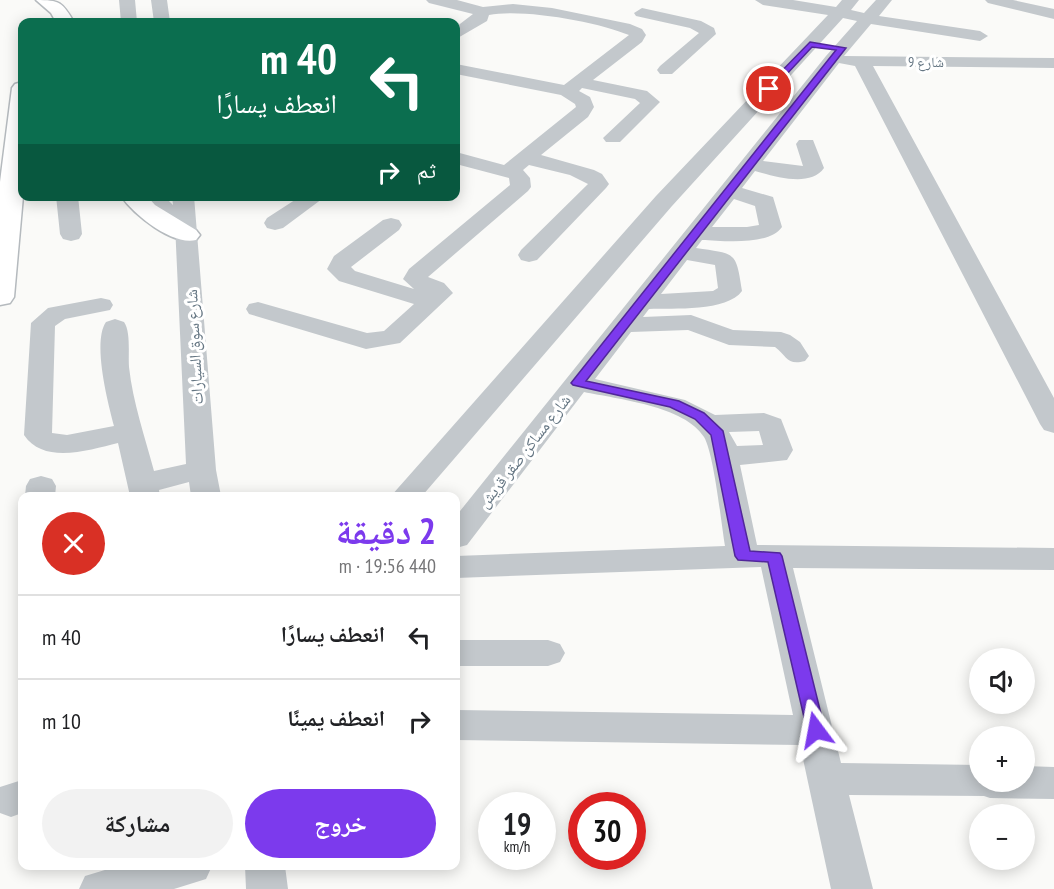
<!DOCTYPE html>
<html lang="ar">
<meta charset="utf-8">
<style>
:root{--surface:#fff;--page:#f2f2f2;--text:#202124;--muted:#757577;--line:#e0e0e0;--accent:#7c3aed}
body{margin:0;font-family:"PT Sans Narrow","Noto Naskh Arabic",sans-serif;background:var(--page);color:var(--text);direction:rtl;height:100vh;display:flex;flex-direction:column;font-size:22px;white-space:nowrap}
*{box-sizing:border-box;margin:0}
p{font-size:20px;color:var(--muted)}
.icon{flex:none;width:33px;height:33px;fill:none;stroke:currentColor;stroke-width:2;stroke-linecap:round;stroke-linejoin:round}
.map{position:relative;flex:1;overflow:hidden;direction:ltr}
.drawer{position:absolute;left:18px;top:492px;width:442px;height:378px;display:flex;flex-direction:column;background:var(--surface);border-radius:12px;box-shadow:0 3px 15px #0003;direction:rtl}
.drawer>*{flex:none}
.hud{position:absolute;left:18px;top:18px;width:442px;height:183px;border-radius:12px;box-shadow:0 3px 15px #0003;direction:rtl;background:#0b6e4f;color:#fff;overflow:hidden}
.tools{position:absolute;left:969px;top:648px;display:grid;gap:12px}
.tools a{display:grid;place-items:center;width:66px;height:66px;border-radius:50%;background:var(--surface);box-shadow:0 3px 15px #0003;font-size:30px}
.speed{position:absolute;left:478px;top:792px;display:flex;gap:12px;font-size:30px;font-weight:700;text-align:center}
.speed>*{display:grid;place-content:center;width:78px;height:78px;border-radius:50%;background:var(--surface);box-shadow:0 3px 15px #0003;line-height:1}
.speed small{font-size:15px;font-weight:400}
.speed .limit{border:9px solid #d22;background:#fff;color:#111}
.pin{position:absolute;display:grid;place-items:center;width:51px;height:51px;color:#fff;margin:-26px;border:3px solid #fff;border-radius:50%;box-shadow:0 2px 6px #0007}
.me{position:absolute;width:66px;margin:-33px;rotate:347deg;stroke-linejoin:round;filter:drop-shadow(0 0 4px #0008)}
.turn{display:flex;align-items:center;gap:21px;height:126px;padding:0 24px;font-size:27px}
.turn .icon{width:78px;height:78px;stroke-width:2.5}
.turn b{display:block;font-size:42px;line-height:51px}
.then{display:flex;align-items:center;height:57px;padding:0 24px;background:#0003;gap:12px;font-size:22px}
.round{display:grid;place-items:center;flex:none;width:63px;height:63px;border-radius:32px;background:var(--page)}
.headline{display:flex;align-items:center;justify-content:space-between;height:102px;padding:0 24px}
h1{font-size:36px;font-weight:800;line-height:45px;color:var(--accent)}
.action{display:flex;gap:12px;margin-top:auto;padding:12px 24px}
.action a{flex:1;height:69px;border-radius:36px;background:var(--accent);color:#fff;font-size:24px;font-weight:800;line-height:69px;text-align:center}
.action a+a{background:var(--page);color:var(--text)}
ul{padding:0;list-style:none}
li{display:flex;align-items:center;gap:18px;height:84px;padding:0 24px;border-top:2px solid var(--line)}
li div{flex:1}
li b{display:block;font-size:22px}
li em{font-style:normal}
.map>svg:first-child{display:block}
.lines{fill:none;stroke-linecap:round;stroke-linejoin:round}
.major-casing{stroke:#b5babe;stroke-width:3}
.minor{fill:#c3c8cc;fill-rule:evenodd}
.major{fill:#fff;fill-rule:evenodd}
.route{fill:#7c3aed;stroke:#51269a;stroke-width:1.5}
.labels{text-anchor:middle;stroke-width:6;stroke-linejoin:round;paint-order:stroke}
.far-street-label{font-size:14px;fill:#657683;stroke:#fff}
.street-label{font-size:16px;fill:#657683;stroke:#fff}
</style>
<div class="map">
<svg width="1054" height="889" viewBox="0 0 1054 889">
<rect width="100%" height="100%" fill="#fafaf8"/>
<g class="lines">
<defs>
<path id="major" d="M36 0C60 0 62 2 74 22H56L51 13Z
M22 82 23 196 14 297 10 303 0 305V182L12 88 15 84Z
M121 196H147L155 205 196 230 200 235 196 240C173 246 134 215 121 196Z"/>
</defs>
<!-- major casing -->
<use href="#major" class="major-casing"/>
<!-- minor -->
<path class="minor" d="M119 0H135L137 22H121Z
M151 0H167L170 22H154Z
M426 0H457L483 7 513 4 552 8 630 24 642 29 646 35 642 42 593 80 647 91 660 102 620 142H606L603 138 640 103 635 99 582 88 579 91 590 97 594 107 588 117 541 155 594 170 602 174 609 184 606 188 537 260 529 262 521 260 518 255 521 250 588 184 570 175 529 165 523 170 530 178 531 187 528 191 428 277 444 283 453 293 400 343 366 349 249 314 246 309 249 304 258 302 367 333 384 331 414 304 339 281 327 269 334 256 383 220 391 218 399 220 402 225 399 230 351 267 355 271 414 289 403 279 409 269 510 185 509 178 456 164V152L504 165 576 107 575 104 561 95 456 74V64L564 85 629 35C599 22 521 8 489 15L487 21 456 39V27L473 14 429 3Z
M755 0H793L836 7 842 0H859L851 10 864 13 876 0H892L879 16 980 31 988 36 980 41 871 24 844 56 1054 58V68L873 66 1054 398V433L1044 430 1040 424 855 66 839 63 763 161 803 166 796 144 799 140H813L824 168C810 188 774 176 755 171L742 188 773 197 782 227C769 246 723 241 702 240L696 248C736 254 736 251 742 291 727 312 673 308 649 309L643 317 691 315 733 330 781 332 790 335 800 342 809 356 805 361C787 366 787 356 775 347L729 345 688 330 631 332 595 379 685 400 715 415 764 413 781 419 793 450 787 460 740 465 757 545 1054 548V570L793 568 841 763 980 765V782H1024V766L1054 767V799L990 798 984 796 849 795 873 889H831L800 745 456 740V710L793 715 761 567 456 578V556L725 546C721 522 714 454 704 437 685 406 617 399 584 392L467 545 456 548V516L826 56 857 21 843 18 672 206 422 496H391L656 196 828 15 763 5ZM734 199 755 206 759 225 747 227H712ZM687 260 715 265 718 288 713 291 661 294ZM759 431 763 445 737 446 729 432Z
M985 0H1013L1054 9V19L988 3Z
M642 8 701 21 714 28 716 34 672 74H660L657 70 660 66 699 33 690 28 636 16 634 13Z
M56 196H78L82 234 79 239 71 241 63 239 60 234Z
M141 196H164L173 205 172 196H194L216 470 221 496H191L189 482 159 490 160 496H130L118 443C89 450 44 465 24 435L31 323 48 308 101 298 110 300 113 305 110 310 65 319 55 326 52 433 67 435 114 426C108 403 92 342 106 322L115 319 124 322C131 332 128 354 129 367 133 403 145 437 154 471L186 464 175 224 156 214Z
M301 196H326L283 228 275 230 267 228 264 223 267 218Z
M41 476 52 479 56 486 55 496H25L26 486 30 479Z
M456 640H548L560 644 565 653 560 662 548 666H456Z
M22 780V813L11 817 0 813V787Z
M118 866H212L206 879 174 889H79L85 876Z
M245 866H285L288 889H246Z"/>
<!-- major -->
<use href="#major" class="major"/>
</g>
<!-- route -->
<path class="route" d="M810 42 846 48 586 381 679 401 704 413 723 431 750 551 780 553 782 556 825 730 822 736 816 738 809 736 807 730 768 562 738 560 735 556 711 435 695 419 670 407 573 385 571 383 836 50 812 47 772 90H766V87Z"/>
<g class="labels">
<!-- far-street labels -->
<g class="far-street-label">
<text x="926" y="67">شارع 9</text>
</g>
<!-- street labels -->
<g class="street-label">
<text transform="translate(194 347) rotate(-93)" y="6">شارع سوق السيارات</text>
<text transform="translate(524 451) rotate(-52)" y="6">شارع مساكن صقر قريش</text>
</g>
</g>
</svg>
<div class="tools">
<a><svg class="icon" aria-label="sound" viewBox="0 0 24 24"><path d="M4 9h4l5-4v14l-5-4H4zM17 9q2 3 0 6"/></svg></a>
<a>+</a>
<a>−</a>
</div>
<div class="speed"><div>19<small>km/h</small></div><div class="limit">30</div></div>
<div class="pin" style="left:769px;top:89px;background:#d93025"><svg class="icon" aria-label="arrive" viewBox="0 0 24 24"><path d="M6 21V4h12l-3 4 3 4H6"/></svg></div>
<svg class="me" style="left:816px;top:730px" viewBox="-20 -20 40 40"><path d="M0-17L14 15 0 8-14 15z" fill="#7c3aed" stroke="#fff" stroke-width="4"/></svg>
<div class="hud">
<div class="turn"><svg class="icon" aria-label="left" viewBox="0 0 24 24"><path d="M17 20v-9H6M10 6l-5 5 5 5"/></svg><div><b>40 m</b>انعطف يسارًا</div></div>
<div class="then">ثم<svg class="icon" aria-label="right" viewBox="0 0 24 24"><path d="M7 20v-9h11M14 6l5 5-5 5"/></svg></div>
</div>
<section class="drawer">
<div class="headline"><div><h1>2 دقيقة</h1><p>440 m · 19:56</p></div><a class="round" style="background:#d93025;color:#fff"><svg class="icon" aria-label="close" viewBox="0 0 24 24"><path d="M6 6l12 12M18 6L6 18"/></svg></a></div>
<ul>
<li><svg class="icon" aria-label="left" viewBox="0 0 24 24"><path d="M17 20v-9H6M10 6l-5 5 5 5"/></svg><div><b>انعطف يسارًا</b></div><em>40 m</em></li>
<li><svg class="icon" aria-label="right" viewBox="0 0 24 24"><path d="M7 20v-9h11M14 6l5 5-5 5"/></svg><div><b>انعطف يمينًا</b></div><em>10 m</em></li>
</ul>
<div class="action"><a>خروج</a><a>مشاركة</a></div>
</section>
</div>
